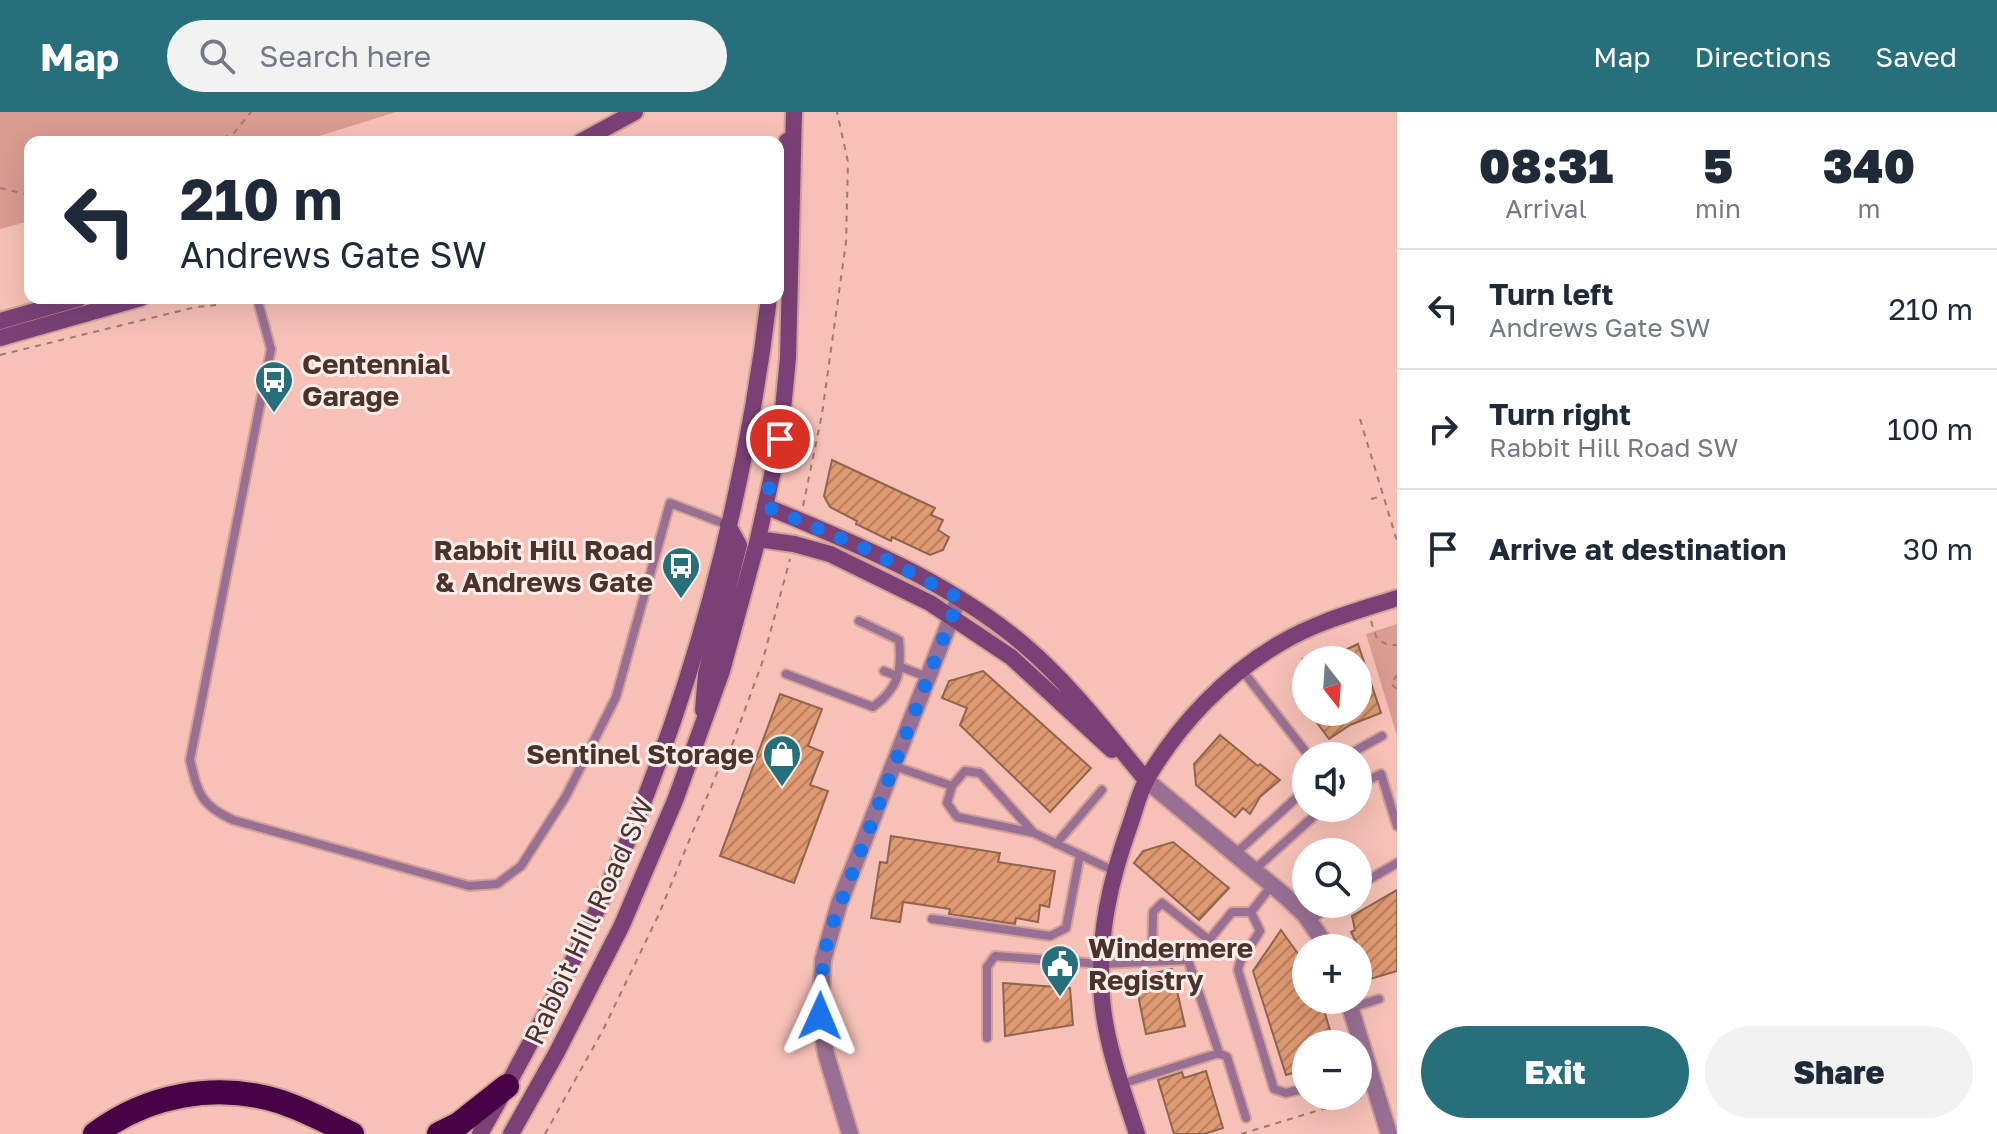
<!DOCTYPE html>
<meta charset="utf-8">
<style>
:root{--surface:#fff;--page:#f2f2f3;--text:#1f2937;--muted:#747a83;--line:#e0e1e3;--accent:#276f7b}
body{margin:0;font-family:"Golos Text",sans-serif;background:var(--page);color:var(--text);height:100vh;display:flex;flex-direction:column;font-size:30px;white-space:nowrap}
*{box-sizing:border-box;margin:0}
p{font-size:26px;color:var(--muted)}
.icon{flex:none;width:44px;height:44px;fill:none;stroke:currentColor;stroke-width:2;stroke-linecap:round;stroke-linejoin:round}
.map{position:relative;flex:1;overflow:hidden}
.panel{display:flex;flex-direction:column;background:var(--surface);width:600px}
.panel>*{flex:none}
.hud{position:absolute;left:24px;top:24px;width:760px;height:168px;border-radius:16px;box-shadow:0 8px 32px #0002;background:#fff;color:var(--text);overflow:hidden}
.needle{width:52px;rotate:163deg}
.tools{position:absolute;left:1292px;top:534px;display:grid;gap:16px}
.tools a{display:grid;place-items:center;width:80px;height:80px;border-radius:50%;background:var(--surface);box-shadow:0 8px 32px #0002;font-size:40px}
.pin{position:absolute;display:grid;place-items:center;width:68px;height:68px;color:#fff;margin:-34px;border:4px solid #fff;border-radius:50%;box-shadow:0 2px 8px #0007}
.me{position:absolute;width:88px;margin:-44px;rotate:1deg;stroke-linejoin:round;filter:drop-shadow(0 0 6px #0008)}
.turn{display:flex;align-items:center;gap:28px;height:168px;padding:0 24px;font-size:36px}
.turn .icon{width:104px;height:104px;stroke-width:2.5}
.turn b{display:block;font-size:56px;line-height:68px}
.eta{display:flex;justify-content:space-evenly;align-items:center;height:136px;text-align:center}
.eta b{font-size:48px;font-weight:800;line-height:56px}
.primary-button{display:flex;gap:16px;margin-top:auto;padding:16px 24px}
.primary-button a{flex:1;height:92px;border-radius:48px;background:var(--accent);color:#fff;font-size:32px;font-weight:800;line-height:92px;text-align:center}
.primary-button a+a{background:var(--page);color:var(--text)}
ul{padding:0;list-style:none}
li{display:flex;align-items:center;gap:24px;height:120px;padding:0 24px;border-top:2px solid var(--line)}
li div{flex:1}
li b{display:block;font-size:30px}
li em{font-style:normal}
header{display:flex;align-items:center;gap:48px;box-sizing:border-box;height:112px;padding:0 40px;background:var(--accent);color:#fff}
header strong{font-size:38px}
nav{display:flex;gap:44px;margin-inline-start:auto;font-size:28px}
.search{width:560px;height:72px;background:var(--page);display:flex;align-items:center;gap:20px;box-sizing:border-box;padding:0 28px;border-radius:44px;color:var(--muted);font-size:30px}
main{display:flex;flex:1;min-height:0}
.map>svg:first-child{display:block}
.green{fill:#db9c91}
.building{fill:url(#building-hatch);stroke:#8e654d;stroke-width:2}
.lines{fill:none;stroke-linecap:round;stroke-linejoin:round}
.lane-casing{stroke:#d1a299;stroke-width:12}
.street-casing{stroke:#d1a299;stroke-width:20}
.secondary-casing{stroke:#d1a299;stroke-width:20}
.highway-casing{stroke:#d1a299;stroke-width:28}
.path{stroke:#9f7a73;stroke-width:2;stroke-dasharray:6 6;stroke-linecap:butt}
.lane{stroke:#997094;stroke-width:8}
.street{stroke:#997094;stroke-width:16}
.secondary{stroke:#7b4176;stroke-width:16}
.highway{stroke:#490146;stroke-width:24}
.route{stroke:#1a73e8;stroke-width:14;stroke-dasharray:0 25.2}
.labels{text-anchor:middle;stroke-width:6;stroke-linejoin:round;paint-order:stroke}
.poi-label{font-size:28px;font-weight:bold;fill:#49332f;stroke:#feece9;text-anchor:start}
.street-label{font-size:28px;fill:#49332f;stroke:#feece9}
</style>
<header>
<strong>Map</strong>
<div class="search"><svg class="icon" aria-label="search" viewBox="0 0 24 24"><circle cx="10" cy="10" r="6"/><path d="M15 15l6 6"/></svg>Search here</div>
<nav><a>Map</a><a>Directions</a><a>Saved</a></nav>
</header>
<main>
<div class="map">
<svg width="1397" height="1022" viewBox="0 0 1397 1022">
<defs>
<pattern id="building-hatch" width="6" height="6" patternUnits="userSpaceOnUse" patternTransform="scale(2)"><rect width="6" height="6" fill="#e09a72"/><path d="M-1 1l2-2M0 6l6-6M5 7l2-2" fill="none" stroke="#b87e5e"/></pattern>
</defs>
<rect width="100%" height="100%" fill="#f7c1b7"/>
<!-- green -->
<path class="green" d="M0 0H396L300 30H30V109L0 117Z
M1397 512V624L1366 522Z"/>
<!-- building -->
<path class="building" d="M832 348 935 396 931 403 943 408 938 418 949 425 943 438 930 443 892 425 891 429 856 412 857 409 830 395 824 384Z
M1358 532 1381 601 1350 613 1329 627 1309 600H1358V548H1324Z
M1303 547 1306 548V596L1294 579Z
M983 559 1091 656 1050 700 960 613 967 596 942 586 949 569Z
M780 582 822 597 808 634 823 640 810 673 828 679 794 771 720 744Z
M1220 623 1258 654 1260 652 1280 668 1260 685 1250 702 1243 696 1235 705 1196 673 1194 652Z
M891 724 1000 741 998 750 1055 759 1049 795 1040 793 1038 810 1016 806 1015 812 949 802 950 797 903 790 900 810 871 806 880 750 887 751Z
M1173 730 1229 776 1199 808 1134 751 1143 739Z
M1397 778V859L1370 867 1364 847 1351 820 1355 818 1352 804Z
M1281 818 1304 850 1306 888H1321L1334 932H1306V957L1286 963 1253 859Z
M1172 857 1185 914 1146 922 1139 888 1142 864Z
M1003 871 1070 876 1073 913 1005 924Z
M1206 959 1223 1016 1204 1022H1174L1158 968 1182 960 1184 966Z"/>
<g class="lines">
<defs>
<path id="lane" d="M257 186 271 237 190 648C198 681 200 693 233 708L469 774 497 772 521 754 566 684 616 585 670 391 728 413
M901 555 927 565
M1242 558 1309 644
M884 559 897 564
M786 562 873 595C899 576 902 559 899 528L859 509
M1346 644 1382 624
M894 654 952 674 947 691 957 705 1034 721 1114 759
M1358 673 1381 662 1397 714
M952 674 965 659 980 661 1033 720
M1056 732 1102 678
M1235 742 1306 677
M1254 758 1323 696
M1358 774 1397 751
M1251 800 1260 819 1240 850 1238 858 1274 977 1286 981 1306 976
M932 807 1050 824 1066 816 1080 743
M1310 809 1333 792
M1152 850 1153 800 1162 791 1209 828
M1350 896 1379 887
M987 926V855L995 844 1101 852 1188 848 1209 828 1232 800H1251L1272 773
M1219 941 1227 945 1246 1006
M1121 972 1219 941 1188 848"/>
<path id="street" d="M1146 668 1285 784 1305 803 1328 836
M1348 888 1389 1022
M850 1022 826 942 820 904 823 848 839 792 959 486"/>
<path id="secondary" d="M580 30 635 0
M778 78 787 29
M0 209 80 186
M0 226 141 186
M765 394C855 431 948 469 1023 532 1070 572 1107 621 1146 668
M758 427 794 432 830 442 930 491 1011 545 1112 638
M703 598 706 562 739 433 728 413
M480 1022C526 941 570 859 608 774 691 590 745 387 769 186
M511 1022 557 940 622 813 676 686 722 559 758 427 780 327 788 246 794 0
M1137 1022C1123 978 1106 933 1102 887 1097 825 1110 768 1131 710 1136 695 1140 678 1148 665 1179 612 1226 563 1279 532 1315 510 1357 499 1397 486"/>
<path id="highway" d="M95 1022C147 983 215 970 278 989 304 997 327 1010 352 1022
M439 1022 459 1012 507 974"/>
</defs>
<!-- lane casing -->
<use href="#lane" class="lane-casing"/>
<!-- street casing -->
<use href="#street" class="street-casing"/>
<!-- secondary casing -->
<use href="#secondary" class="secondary-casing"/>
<!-- highway casing -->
<use href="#highway" class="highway-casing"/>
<!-- path -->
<path class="path" d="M211 30 233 22 251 0
M757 30 761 25
M0 76 30 83
M0 243 196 195 217 193 236 186
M1360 307 1397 429
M1371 387 1382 384
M803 394 822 302 846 130 848 50 837 0
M1371 509 1377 527 1388 533H1397
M1397 563 1391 572 1397 577
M545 1022 603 918 659 802 716 663 732 633 762 551 790 447
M1241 1022 1362 985"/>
<!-- lane -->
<use href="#lane" class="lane"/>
<!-- street -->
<use href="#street" class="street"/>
<!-- secondary -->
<use href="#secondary" class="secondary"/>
<!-- highway -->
<use href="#highway" class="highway"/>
</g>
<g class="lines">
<!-- route -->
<path class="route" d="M780 327 765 394 866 437 959 486 829 821 823 848 820 904"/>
</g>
<!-- icons -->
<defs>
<symbol id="bus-pin" viewBox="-11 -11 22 30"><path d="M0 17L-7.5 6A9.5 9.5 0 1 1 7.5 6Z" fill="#276f7b" stroke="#feece9"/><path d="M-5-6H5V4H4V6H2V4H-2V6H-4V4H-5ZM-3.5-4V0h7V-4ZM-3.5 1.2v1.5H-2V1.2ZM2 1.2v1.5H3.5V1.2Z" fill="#fff"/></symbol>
<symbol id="shop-pin" viewBox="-11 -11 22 30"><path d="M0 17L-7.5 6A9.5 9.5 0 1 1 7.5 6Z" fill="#276f7b" stroke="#feece9"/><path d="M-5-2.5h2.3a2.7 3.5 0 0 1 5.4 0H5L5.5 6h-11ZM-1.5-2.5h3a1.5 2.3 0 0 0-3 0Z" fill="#fff"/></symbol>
<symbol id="civic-pin" viewBox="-11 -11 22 30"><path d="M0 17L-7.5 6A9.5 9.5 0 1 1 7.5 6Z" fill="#276f7b" stroke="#feece9"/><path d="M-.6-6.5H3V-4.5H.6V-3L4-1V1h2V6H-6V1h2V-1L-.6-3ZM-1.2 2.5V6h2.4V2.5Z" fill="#fff"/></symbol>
</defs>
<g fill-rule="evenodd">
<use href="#bus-pin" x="252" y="246" width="44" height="60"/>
<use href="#bus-pin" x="659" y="432" width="44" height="60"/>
<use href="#shop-pin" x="760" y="620" width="44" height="60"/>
<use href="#civic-pin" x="1038" y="830" width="44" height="60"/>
</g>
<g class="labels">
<!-- poi labels -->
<g class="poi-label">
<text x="302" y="262">Centennial<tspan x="302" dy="32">Garage</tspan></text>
<text x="653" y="448" text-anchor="end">Rabbit Hill Road<tspan x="653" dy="32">&amp; Andrews Gate</tspan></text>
<text x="754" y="652" text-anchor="end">Sentinel Storage</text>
<text x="1088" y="846">Windermere<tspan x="1088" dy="32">Registry</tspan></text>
</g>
<!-- street labels -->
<g class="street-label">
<text transform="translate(589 809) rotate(-65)" y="10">Rabbit Hill Road SW</text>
</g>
</g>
</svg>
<div class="tools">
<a><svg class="needle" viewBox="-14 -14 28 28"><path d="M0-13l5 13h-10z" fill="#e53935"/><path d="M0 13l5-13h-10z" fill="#747a83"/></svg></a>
<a><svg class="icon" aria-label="sound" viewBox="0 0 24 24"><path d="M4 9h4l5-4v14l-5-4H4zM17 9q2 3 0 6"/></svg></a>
<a><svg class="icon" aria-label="search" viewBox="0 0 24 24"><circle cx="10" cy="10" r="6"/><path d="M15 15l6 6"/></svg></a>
<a>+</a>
<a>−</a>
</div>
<div class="pin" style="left:780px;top:327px;background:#d93025"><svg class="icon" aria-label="arrive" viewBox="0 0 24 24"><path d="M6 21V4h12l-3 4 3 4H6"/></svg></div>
<svg class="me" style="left:820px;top:904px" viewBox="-20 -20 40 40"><path d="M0-17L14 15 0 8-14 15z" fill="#1a73e8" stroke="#fff" stroke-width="4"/></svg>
<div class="hud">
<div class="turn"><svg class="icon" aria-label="left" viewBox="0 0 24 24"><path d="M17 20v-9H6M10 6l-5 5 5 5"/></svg><div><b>210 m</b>Andrews Gate SW</div></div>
</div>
</div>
<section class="panel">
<div class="eta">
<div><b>08:31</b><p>Arrival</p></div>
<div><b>5</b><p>min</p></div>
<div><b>340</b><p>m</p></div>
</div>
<ul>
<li><svg class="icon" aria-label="left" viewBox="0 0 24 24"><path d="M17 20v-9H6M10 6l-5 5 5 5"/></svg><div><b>Turn left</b><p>Andrews Gate SW</p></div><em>210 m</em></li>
<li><svg class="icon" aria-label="right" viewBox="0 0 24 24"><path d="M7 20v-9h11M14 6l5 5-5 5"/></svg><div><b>Turn right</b><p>Rabbit Hill Road SW</p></div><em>100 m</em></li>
<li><svg class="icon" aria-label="arrive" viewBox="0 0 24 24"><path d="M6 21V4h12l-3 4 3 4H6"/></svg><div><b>Arrive at destination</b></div><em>30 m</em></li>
</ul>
<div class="primary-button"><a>Exit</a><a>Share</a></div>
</section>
</main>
